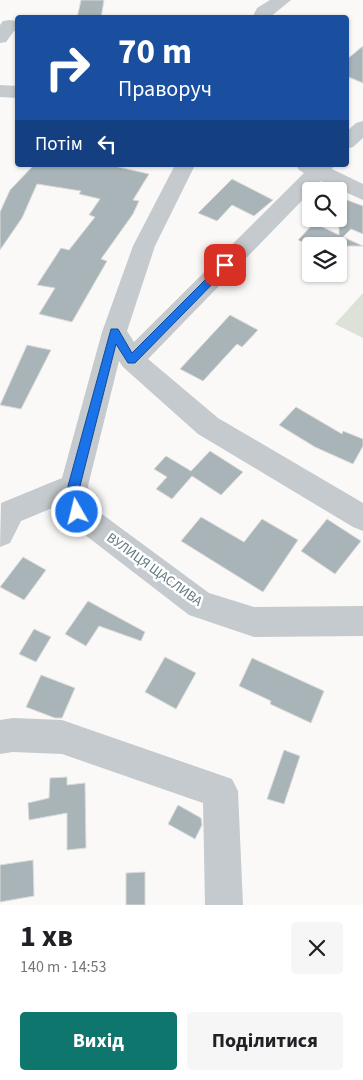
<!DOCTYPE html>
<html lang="uk">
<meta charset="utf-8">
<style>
:root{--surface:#fff;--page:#f6f6f6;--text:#202124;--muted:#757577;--accent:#0f766e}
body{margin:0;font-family:"Source Sans 3",sans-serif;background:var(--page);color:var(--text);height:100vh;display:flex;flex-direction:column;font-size:19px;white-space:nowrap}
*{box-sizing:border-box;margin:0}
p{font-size:16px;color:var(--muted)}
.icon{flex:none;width:28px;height:28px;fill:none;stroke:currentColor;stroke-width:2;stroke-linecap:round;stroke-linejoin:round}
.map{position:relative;height:905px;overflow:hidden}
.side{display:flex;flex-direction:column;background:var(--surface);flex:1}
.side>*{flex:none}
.banner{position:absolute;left:15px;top:15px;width:334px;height:152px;border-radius:5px;box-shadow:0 1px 4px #0004;background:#1a4fa0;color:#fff;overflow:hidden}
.controls{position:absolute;left:302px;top:182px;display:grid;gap:10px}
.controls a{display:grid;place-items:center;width:45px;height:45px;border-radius:5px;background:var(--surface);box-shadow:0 1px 4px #0004;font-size:25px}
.pin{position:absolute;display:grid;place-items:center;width:42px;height:42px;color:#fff;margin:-21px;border-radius:10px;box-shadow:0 2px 8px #0006}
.me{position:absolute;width:55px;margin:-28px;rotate:352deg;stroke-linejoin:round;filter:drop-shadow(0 0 4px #0008)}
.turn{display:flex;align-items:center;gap:18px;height:105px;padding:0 20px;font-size:22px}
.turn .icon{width:65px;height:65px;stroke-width:2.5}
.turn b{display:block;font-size:35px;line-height:42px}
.then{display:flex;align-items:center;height:48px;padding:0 20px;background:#0003;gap:10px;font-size:19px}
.round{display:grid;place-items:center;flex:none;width:52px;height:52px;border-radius:5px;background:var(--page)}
.overview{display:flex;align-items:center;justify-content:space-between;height:85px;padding:0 20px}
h1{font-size:30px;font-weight:700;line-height:38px}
.action{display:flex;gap:10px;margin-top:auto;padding:10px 20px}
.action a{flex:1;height:58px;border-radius:5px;background:var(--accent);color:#fff;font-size:20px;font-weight:700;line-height:58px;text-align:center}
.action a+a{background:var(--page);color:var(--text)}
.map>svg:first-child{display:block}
.green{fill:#dce2d8}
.building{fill:#a9b4b9;stroke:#dbdbd9}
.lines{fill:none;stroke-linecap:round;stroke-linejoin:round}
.minor{fill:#c4cacd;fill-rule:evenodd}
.route{fill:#1a73e8;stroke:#114b97}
.labels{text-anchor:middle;stroke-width:5;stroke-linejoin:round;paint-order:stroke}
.street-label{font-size:14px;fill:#637983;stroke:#fff}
</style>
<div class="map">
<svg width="363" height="905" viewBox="0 0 363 905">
<rect width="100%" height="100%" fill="#faf9f7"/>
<!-- green -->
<path class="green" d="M363 293V338L335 324Z"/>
<!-- building -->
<path class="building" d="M81 0H104L101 18H77Z
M363 46V83L346 76V60Z
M34 165H110L149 174 133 200 139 201 133 214 101 259 107 261 72 322 39 314 55 288 37 285 61 248 69 250 95 217 89 215 100 199 79 194 81 191 37 184 22 218 0 250V212L10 190Z
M232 179 273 200 254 216 232 205 217 221 198 213Z
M339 197 363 206V234L351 229 343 237 363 246H311L298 240 314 223 339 235Z
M230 315 258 330 242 347 237 344 203 381 180 369Z
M27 345 51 350 21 409 0 405Z
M296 407 342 434 343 431 363 439V446L353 464 315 447 279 425Z
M210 451 243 472 221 495 192 476 172 499 156 489 167 477 154 469 166 456 191 471Z
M201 517 244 542 262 519 298 540 263 592 181 541Z
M327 519 361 541 335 574 301 551Z
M23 557 46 570 24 600 0 587Z
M88 601 145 632 141 641 99 626 86 646 65 634Z
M34 629 51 637 36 662 19 654Z
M165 657 196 673 176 709 145 692Z
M252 658 324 691 311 723 270 704 271 701 239 686Z
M41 675 75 688 62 718H55L26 707Z
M284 750 300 756 284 804 267 799Z
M67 777V785L85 783 86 848 67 850V813L29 820 28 803 49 798 50 778Z
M178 805 201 818 202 825 195 839 168 824Z
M33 860 34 896 0 902V865Z
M145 872V905H126V873Z"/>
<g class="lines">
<!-- minor -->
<path class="minor" d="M270 0H291L269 18H252L257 8Z
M9 20 18 21V31H14L6 42 0 43V25L3 21Z
M0 85 18 86V98L0 97Z
M363 121V138L353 147 346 149V132L356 123Z
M175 165H195L155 246 127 331 134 342 304 173 299 170 296 165H334L332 169 363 184V200L321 181 148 359 218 418 363 503V531L353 527 198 434 123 367 119 361 88 486 91 506 209 593 254 607 363 606V636L254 637 189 615 67 521 63 512 62 504 21 521 10 543 0 547 1 503 62 478 102 332 133 246Z
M13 718 62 720 232 779 238 791 243 905H205L203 803 62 754 13 752 0 754V720Z"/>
</g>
<!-- route -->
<path class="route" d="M225 262 230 265 228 268 135 363H128L116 344 80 486 83 512 82 515 77 517 73 515 68 486 111 329H118L132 353 222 263Z"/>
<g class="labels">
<!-- street labels -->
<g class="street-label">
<text transform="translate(155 569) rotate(36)" y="5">ВУЛИЦЯ ЩАСЛИВА</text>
</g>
</g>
</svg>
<div class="controls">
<a><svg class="icon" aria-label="search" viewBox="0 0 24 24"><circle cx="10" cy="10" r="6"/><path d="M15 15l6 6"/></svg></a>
<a><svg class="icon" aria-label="layers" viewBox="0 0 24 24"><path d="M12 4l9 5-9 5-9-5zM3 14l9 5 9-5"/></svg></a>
</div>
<div class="pin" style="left:225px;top:265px;background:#d93025"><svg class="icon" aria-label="arrive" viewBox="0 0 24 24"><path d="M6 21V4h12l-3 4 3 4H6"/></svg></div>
<svg class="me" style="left:77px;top:512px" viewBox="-20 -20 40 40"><circle r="17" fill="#1a73e8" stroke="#fff" stroke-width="3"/><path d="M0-11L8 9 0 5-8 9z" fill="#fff"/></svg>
<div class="banner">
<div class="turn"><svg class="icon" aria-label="right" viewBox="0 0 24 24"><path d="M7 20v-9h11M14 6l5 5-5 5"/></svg><div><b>70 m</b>Праворуч</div></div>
<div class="then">Потім<svg class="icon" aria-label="left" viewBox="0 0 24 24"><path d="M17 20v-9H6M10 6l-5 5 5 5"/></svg></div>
</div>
</div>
<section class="side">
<div class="overview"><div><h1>1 хв</h1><p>140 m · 14:53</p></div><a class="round"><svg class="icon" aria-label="close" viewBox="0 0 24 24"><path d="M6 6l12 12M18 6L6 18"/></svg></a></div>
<div class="action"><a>Вихід</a><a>Поділитися</a></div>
</section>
